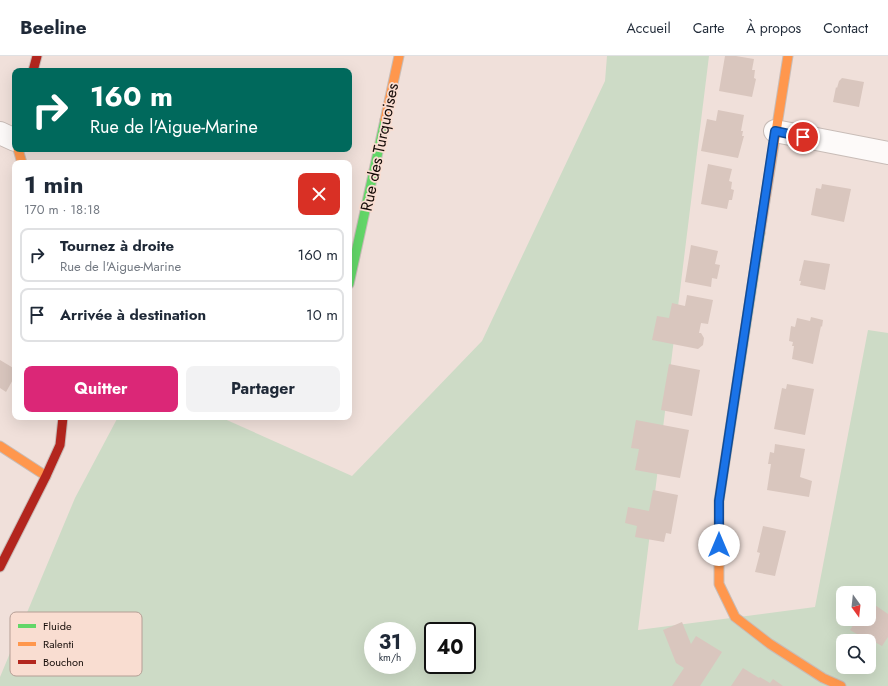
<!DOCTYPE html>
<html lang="fr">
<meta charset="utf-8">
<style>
:root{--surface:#fff;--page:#f2f2f3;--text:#1f2937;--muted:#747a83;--line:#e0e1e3;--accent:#db2777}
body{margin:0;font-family:Jost,sans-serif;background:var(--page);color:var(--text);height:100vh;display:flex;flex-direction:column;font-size:15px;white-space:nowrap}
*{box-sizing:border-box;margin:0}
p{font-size:13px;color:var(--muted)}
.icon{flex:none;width:22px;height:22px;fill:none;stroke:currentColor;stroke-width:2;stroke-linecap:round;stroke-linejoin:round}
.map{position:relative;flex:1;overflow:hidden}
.drawer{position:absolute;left:12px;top:104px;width:340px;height:260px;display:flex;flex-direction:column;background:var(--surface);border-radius:8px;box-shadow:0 4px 16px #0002}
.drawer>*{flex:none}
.banner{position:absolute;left:12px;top:12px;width:340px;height:84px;border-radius:8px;box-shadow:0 4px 16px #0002;background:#00695c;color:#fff;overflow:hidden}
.needle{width:26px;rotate:165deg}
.fabs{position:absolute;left:836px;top:530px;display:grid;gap:8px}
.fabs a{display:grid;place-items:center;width:40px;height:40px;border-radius:8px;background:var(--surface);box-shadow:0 4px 16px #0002;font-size:20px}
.speed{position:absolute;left:364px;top:566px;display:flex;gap:8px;font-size:20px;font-weight:700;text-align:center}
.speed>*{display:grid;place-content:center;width:52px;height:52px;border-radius:50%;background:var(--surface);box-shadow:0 4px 16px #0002;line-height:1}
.speed small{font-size:10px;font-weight:400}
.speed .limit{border:2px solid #111;border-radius:6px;background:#fff;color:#111}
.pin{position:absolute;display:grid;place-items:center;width:34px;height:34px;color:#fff;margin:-17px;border:2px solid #fff;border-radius:50%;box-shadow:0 1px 4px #0007}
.me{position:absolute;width:44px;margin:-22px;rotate:0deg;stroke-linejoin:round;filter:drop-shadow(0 0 3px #0008)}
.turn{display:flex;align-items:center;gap:14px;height:84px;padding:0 12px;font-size:18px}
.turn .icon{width:52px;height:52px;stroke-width:2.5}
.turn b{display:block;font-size:28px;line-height:34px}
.round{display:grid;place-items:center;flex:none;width:42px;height:42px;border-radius:8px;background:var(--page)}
.summary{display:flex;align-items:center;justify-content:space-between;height:68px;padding:0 12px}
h1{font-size:24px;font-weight:700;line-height:30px}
.button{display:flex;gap:8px;margin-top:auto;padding:8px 12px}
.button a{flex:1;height:46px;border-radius:8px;background:var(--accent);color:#fff;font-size:16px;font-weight:700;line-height:46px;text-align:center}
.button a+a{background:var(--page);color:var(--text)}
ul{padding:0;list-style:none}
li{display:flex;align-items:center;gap:12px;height:54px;margin:0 8px 6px;padding:0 4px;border:2px solid var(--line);border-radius:8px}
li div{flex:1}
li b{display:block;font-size:15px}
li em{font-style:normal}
header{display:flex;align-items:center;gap:24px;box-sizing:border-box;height:56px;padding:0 20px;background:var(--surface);border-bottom:1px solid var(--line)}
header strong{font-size:19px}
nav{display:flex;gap:22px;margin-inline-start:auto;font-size:14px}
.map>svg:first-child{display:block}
.green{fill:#cddbc6;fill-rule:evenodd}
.building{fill:#d9c6be}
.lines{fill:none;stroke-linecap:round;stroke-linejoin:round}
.street-casing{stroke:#c8bcb7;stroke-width:24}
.fast-casing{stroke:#c8bcb7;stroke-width:11}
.slow-casing{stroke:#c8bcb7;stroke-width:11}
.jam-casing{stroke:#c8bcb7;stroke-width:11}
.street{stroke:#fdfaf9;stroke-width:22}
.fast{stroke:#63d668;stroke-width:9}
.slow{stroke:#ff974d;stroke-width:9}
.jam{stroke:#b3261e;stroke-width:9}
.route-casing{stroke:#114b97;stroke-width:10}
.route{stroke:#1a73e8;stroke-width:7}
.labels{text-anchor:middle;stroke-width:3.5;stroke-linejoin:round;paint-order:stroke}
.street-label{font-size:16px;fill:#150c08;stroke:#f9ddd1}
.key{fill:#f9ddd1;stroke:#b59e95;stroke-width:1}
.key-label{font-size:11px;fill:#150c08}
</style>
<header>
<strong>Beeline</strong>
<nav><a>Accueil</a><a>Carte</a><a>À propos</a><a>Contact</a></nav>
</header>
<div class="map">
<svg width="888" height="630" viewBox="0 0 888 630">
<rect width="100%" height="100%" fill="#f0e0da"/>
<!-- green -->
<path class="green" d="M607 0H709L638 574 815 551 868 274 888 277V630H0V621L75 442 118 361H220L352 420 482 285 605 25ZM843 537H869V563H843ZM373 575H407V609H373ZM433 575H467V609H433ZM843 585H869V611H843Z"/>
<!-- building -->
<path class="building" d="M725 0H736L754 3 752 14H755L754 22 756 23 752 41 719 35Z
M842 22 864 26 859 51 833 46 836 31 837 32 839 25Z
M718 54 744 59 741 75H743L742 80H744L738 102 701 95 707 63 716 65Z
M708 108 732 113 729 125 732 126 731 133 734 134 732 144H729L727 153 701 148Z
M822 128 851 133 844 166 811 159 816 132 821 133Z
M691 189 718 195 715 208 720 209 717 223 712 222 711 231 685 226Z
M804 204 830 208 825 234 800 229 801 225H799Z
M687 239 713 244 708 268 701 267 699 277H701L704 282 703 289 698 293 652 284 657 260 669 262 672 247 685 250Z
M811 261 823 264 822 271 821 270 813 308 792 303 794 290H792L793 286 789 285 791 270 795 271 797 262 810 265Z
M0 304 15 313V320L6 336 0 332Z
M669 308 700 314 692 360 661 354Z
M787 328 814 333 805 379 774 373 782 332 786 333Z
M636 364 689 374 680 422 635 414 639 393 631 392Z
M775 388 805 393 800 421 812 425 809 441 767 434 771 408H768L770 396 774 397Z
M653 434 678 439 671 478 666 477 664 486 635 481 637 470 625 467 628 451 649 455Z
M763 470 786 475 775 520 755 516 760 497 757 496Z
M872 547 888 558V581L882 590 871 584 869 588V585L850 574 857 563 861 564 862 563H869V552Z
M682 566 691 588 696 580 722 596 700 630H672L684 612 676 607 663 574Z
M743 612 759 622 760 621 770 627 773 623 783 630H731Z"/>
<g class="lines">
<defs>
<path id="street" d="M775 75 888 97
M0 77 15 84"/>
<path id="fast" d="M349 228 385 64
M719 473V445L760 177"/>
<path id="slow" d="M385 64 399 0
M18 93 22 107
M760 177 788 0
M0 390 46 420
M719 473V528L735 561 770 588 823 622 841 630"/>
<path id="jam" d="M33 15 37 0
M0 511 46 420 60 389 63 361"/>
</defs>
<!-- street casing -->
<use href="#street" class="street-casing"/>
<!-- fast casing -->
<use href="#fast" class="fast-casing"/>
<!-- slow casing -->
<use href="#slow" class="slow-casing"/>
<!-- jam casing -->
<use href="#jam" class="jam-casing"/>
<!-- street -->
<use href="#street" class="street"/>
<!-- fast -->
<use href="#fast" class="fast"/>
<!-- slow -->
<use href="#slow" class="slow"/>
<!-- jam -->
<use href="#jam" class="jam"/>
</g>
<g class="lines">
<defs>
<path id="route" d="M719 489V445L775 75 803 81"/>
</defs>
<!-- route casing -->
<use href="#route" class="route-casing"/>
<!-- route -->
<use href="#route" class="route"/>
</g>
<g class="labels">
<!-- street labels -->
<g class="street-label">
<text transform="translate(379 91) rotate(-78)" y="6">Rue des Turquoises</text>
</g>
</g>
<!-- legend -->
<rect x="10" y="556" width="132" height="64" rx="6" class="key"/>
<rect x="18" y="568" width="18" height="4" fill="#63d668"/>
<rect x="18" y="586" width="18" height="4" fill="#ff974d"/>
<rect x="18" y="604" width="18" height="4" fill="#b3261e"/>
<g class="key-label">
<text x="43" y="574">Fluide</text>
<text x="43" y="592">Ralenti</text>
<text x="43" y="610">Bouchon</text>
</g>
</svg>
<div class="fabs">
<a><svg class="needle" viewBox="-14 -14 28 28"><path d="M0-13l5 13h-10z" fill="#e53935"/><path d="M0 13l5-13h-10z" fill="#747a83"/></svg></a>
<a><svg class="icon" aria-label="search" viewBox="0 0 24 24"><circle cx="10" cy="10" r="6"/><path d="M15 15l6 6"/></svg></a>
</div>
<div class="speed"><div>31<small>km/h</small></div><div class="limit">40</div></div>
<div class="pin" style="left:803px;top:81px;background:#d93025"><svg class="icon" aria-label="arrive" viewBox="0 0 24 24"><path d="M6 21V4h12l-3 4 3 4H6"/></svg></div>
<svg class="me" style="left:719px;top:489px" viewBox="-20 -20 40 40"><circle r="19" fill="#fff"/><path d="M0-13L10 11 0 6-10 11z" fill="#1a73e8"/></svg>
<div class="banner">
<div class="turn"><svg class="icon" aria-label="right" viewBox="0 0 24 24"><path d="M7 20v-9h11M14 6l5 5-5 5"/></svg><div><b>160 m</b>Rue de l'Aigue-Marine</div></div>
</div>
<section class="drawer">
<div class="summary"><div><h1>1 min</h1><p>170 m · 18:18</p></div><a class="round" style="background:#d93025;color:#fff"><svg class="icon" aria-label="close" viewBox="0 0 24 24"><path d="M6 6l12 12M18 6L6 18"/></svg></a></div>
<ul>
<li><svg class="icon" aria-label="right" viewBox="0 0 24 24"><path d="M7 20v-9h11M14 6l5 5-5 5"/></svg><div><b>Tournez à droite</b><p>Rue de l'Aigue-Marine</p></div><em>160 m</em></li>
<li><svg class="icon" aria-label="arrive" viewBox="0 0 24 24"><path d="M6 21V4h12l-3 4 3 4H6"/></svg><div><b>Arrivée à destination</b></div><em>10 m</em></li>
</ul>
<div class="button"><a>Quitter</a><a>Partager</a></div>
</section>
</div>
